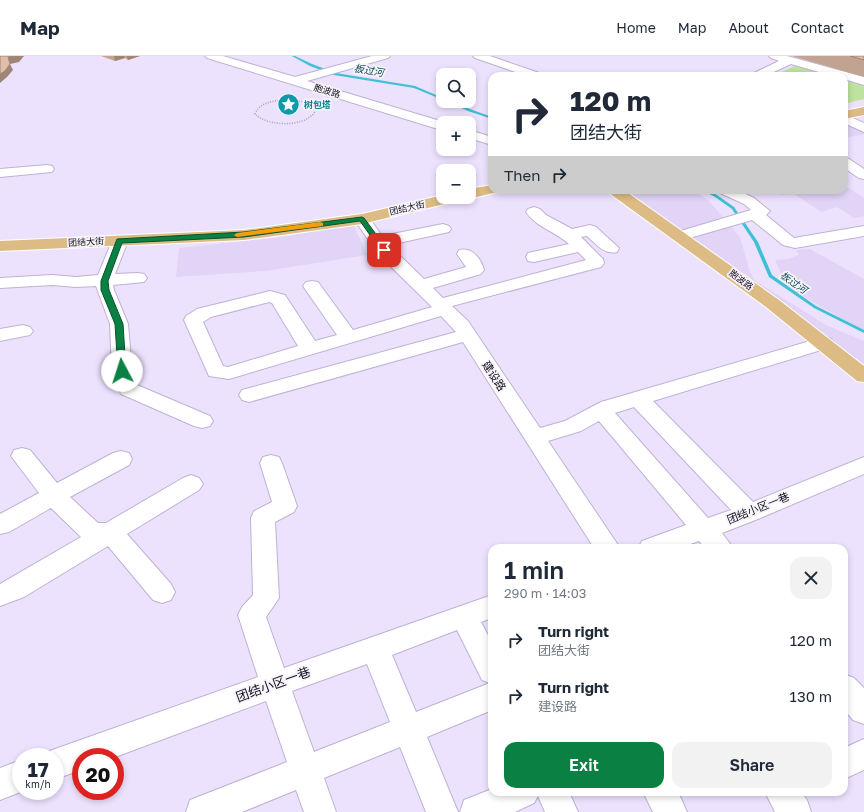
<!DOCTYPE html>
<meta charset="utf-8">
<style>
:root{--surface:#fff;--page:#f2f2f3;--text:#1f2937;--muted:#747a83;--line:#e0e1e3;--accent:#0b8043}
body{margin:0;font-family:"Golos Text","Noto Sans SC",sans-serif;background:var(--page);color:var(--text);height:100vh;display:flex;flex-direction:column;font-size:15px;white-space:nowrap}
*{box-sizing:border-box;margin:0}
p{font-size:13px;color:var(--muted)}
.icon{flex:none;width:22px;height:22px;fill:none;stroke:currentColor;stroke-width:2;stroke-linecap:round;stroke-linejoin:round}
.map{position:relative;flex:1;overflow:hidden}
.panel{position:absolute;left:488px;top:488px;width:360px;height:252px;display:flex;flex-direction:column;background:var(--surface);border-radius:12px;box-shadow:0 2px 6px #0003}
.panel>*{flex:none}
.guide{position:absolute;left:488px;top:16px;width:360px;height:122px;border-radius:12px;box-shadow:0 2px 6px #0003;background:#fff;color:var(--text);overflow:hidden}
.fabs{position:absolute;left:436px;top:12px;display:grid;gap:8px}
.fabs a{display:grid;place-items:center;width:40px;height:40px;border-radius:8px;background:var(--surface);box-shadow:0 2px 6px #0003;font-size:20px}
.speed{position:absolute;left:12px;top:692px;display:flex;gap:8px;font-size:20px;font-weight:700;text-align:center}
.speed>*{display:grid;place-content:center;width:52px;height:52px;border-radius:50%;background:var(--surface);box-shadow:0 2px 6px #0003;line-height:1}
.speed small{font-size:10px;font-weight:400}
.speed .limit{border:6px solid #d22;background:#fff;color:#111}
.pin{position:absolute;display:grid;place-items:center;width:34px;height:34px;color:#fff;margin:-17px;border-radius:8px;box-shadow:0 2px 6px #0006}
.me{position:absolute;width:44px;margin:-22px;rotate:355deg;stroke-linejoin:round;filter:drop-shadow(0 0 3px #0008)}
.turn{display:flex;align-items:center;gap:14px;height:84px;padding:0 16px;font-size:18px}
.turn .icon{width:52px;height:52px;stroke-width:2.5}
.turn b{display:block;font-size:28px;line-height:34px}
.then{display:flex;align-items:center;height:38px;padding:0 16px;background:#0003;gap:8px;font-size:15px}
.round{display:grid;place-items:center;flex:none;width:42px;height:42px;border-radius:12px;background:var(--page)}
.headline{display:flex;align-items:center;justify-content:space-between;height:68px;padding:0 16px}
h1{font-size:24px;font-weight:600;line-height:30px}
.button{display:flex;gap:8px;margin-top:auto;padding:8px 16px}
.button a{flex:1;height:46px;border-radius:12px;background:var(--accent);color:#fff;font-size:16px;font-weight:600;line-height:46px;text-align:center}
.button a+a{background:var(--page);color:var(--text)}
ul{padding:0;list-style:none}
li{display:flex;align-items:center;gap:12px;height:56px;padding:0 16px}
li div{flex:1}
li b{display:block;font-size:15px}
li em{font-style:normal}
header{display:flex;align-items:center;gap:24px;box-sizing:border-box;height:56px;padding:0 20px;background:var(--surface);border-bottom:1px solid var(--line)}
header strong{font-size:19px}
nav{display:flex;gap:22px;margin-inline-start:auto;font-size:14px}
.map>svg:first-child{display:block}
.built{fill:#e1d4f6}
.green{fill:#bde39e}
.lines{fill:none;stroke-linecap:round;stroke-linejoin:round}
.stream{fill:#3ec0d5;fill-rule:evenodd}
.minor-casing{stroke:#bfb1d3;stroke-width:2}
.major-casing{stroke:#fff;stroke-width:2}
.path{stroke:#a79eb5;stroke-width:1.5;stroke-dasharray:1 1.5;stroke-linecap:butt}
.minor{fill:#fff;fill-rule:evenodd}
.major{fill:#ddbb84;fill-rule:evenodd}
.wall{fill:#c2a391}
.shaded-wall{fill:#9e8576}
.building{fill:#e1bea9;stroke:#9e8576}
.route{fill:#0b8043;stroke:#07532c}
.slow{fill:#f59e0b}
.labels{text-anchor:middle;stroke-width:3.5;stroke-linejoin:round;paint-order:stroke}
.far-street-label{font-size:9px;fill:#16111d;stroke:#f6f3fa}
.far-culture-label{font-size:9px;font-weight:bold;fill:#0d838f;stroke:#f6f3fa;text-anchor:start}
.far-water-label{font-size:10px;font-style:italic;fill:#144b54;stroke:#f6f3fa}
.street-label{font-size:11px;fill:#16111d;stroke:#f6f3fa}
.near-street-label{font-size:13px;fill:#16111d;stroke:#f6f3fa}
</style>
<header>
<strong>Map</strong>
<nav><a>Home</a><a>Map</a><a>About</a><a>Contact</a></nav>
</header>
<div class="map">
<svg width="864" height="756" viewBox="0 0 864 756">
<rect width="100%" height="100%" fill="#ede2fe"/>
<!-- built -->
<path class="built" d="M844 67 864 77V78L844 82Z
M844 129 864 142V160L854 162 837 151 821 156 794 138 782 139 768 134H844Z
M625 134 696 135 709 145 740 181 750 216 754 224 826 269 864 285V314Z
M353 168 367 199 266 215 176 221 179 192 282 181Z
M810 193 864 223V274L851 268 796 236 785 227 775 204 788 203 799 199 796 194Z"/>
<!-- green -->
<path class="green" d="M794 10 830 20H774Z
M844 24 864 30V43L844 48Z"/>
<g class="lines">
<!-- stream -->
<path class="stream" d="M292 0H295L312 8 336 17 415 30 443 42V44L414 32 334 19 310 10Z
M447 45H450L470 53 492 61V63L468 55Z
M702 134H707L717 139 734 151 758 186 772 219 816 250 864 274V277L814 252 769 221 754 186 732 153 715 141Z"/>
<defs>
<path id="minor" d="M205 0H223L295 21 372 0H390L388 2 307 25 447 67H443V74L438 73 207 2Z
M473 0H490L542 18 544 20H527L475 2Z
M769 0H787L864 21V29L844 23V20H833L791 8 765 20H750L752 18 779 5 771 2Z
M844 58 864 67V76L844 67Z
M469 74 492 81V89L469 82Z
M844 102 849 103 864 113V123L859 122 844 112Z
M47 109 52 110 54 113 52 116 0 121V113Z
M718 134H737L754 142 770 155 766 159 794 182 864 170V180L795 192 783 189 752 164 686 183 680 185 674 183 672 180 674 177 751 154 744 148 720 137Z
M534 151 540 153 546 159 572 173 590 169 596 171 619 192 617 196C604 199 596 188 587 180L581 181 603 203 604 207 601 211 452 250 468 265 540 372 565 365 601 346 824 281 831 283 834 287 831 291 653 345 753 446 864 401V418L758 463 722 477 733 492H705L699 485 679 492H638L642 485 686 469 599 365 581 375 548 385 620 492H594L463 286 249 346 242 344 239 339 242 334 456 276 441 260 229 323 209 320 184 264 186 260 197 253 270 235 285 239 315 285 337 279 303 230 306 226 312 225 318 226 353 274 432 251 378 198 354 163 356 160 362 158 368 160 382 180 443 168 449 170 451 173 449 176 389 189 424 223 466 211 457 198 459 194C472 191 481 202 484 214L481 218 433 232 443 242 586 204 578 196 534 206 528 205 526 201 528 197 569 188C556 176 536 171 526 156L528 153ZM269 246 272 247 298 290 228 311 223 310 203 266 211 261ZM634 351 731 454 708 462 615 357Z
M120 180 126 182 128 185 115 218 138 217 144 218 147 222 144 226 113 229 114 234 128 268 132 315 137 329 210 360 213 365 210 370 202 372 194 370 121 338 112 315 110 268 96 230 76 231 52 229 0 232V222L52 219 76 221 98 219 112 185 114 182Z
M23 269 30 271 33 275 30 279 0 285V273Z
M22 392 30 394 57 427 113 397 121 395 129 397 132 403 129 409 70 441 98 467H106L183 422 191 419 199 422 203 428 199 434 127 478 171 528 175 536 171 544 162 547 153 544 108 490 24 541 0 550V528L81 481 51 452 9 476 0 478V458L39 437 11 400 14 394Z
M271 399 279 401 282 407 297 450 294 456 275 466 279 542 266 561 284 612 492 539V562L481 566 492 587V654L427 681 458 756H426L400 691 324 722 336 756H304L296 734 242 756H186L190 744 287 706 266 645 115 701H81V714L55 723V701H42L44 697 55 693 258 621 238 559 242 551 253 539 251 462 254 455 272 446 260 407 263 401ZM457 574 482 624 490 627 416 656 392 599ZM367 608 390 666 314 696 292 635Z
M844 618 854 622 864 632V668L853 664 844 653Z
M864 683V714L844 723V692Z
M21 704V735H23L0 744V712Z
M492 733V736H569L578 756H545L538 740 534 747 515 756H460L464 744Z
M643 736H678L687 756H653Z
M765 736H801L807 744 811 756H775Z"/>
<path id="major" d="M864 51V59L844 63V55Z
M492 129V134H499L497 136 469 143 464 141 461 144 362 168 244 184 0 195V185L244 174 362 158 443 139V141H469V133Z
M607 134H624L779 244 864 310V326L857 325 766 251 609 137Z"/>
</defs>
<!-- minor casing -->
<use href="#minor" class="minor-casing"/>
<!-- major casing -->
<use href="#major" class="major-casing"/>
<!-- path -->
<path class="path" d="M284 44 306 46 316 54C307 72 268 71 255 58 260 46 273 45 284 44Z"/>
<!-- minor -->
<use href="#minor" class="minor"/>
<!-- major -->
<use href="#major" class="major"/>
</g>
<!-- wall -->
<path class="wall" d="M101 0H140L128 4 125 2 115 5Z
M792 0H864V21Z"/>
<!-- shaded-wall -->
<path class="shaded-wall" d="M14 0H24L19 6 10 8 8 1Z
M114 0H124L125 2 115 5Z
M127 0H140L128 4Z
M10 8 13 14 7 21 0 27V18Z"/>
<!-- building -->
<path class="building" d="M0 0H14L8 1 10 8 5 15 0 18Z
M850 0H864V4Z"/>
<!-- route -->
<path class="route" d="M362 161 364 162 387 193V196H382L360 165 244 181 122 187 108 225 109 234 123 268 126 315 122 318 118 315 115 268 101 234V225L117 183 244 176Z"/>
<!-- slow -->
<path class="slow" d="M320 166 323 167V170L237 181 234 179 237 177Z"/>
<!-- icons -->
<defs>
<symbol id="sight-disc" viewBox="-11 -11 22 22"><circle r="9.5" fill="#0f9aa8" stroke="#f6f3fa"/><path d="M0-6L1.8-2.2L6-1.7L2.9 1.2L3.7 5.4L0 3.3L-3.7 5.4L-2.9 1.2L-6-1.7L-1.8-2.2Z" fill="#fff"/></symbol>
</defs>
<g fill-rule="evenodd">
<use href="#sight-disc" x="276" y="36" width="25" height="25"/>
</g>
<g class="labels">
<!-- far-street labels -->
<g class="far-street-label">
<text transform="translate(327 35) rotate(17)" y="3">胞波路</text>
<text transform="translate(407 152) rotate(-13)" y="3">团结大街</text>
<text transform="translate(86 186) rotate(-3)" y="3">团结大街</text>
<text transform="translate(741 224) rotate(37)" y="3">胞波路</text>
</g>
<!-- far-culture labels -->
<g class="far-culture-label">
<text x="304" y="52">树包塔</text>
</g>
<!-- far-water labels -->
<g class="far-water-label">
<text transform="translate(369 14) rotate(9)" y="4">板过河</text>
<text transform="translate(794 226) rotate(35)" y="4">板过河</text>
</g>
<!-- street labels -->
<g class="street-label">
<text transform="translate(494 320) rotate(57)" y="4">建设路</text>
<text transform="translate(758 452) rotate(-22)" y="4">团结小区一巷</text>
</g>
<!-- near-street labels -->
<g class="near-street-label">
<text transform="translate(273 628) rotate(-20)" y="5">团结小区一巷</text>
</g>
</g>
</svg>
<div class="fabs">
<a><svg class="icon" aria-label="search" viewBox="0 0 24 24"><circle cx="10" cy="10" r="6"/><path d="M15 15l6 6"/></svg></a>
<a>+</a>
<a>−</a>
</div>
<div class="speed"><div>17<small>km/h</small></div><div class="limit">20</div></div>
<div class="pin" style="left:384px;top:194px;background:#d93025"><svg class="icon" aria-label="arrive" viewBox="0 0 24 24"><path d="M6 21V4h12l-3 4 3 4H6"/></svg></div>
<svg class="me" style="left:122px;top:315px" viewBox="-20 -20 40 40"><circle r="19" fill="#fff"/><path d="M0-13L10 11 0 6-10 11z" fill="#0b8043"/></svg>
<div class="guide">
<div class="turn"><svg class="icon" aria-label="right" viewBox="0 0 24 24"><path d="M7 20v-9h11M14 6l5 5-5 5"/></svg><div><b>120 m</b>团结大街</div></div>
<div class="then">Then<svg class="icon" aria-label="right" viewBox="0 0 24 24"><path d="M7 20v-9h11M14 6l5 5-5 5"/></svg></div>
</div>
<section class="panel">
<div class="headline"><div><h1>1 min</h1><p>290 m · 14:03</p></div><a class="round"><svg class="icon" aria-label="close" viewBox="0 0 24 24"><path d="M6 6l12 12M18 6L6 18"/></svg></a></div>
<ul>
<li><svg class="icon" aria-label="right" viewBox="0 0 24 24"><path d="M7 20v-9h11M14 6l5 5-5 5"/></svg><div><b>Turn right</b><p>团结大街</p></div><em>120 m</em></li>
<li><svg class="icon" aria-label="right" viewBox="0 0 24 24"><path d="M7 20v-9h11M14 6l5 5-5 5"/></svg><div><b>Turn right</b><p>建设路</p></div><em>130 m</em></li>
</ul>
<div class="button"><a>Exit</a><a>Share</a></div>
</section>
</div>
